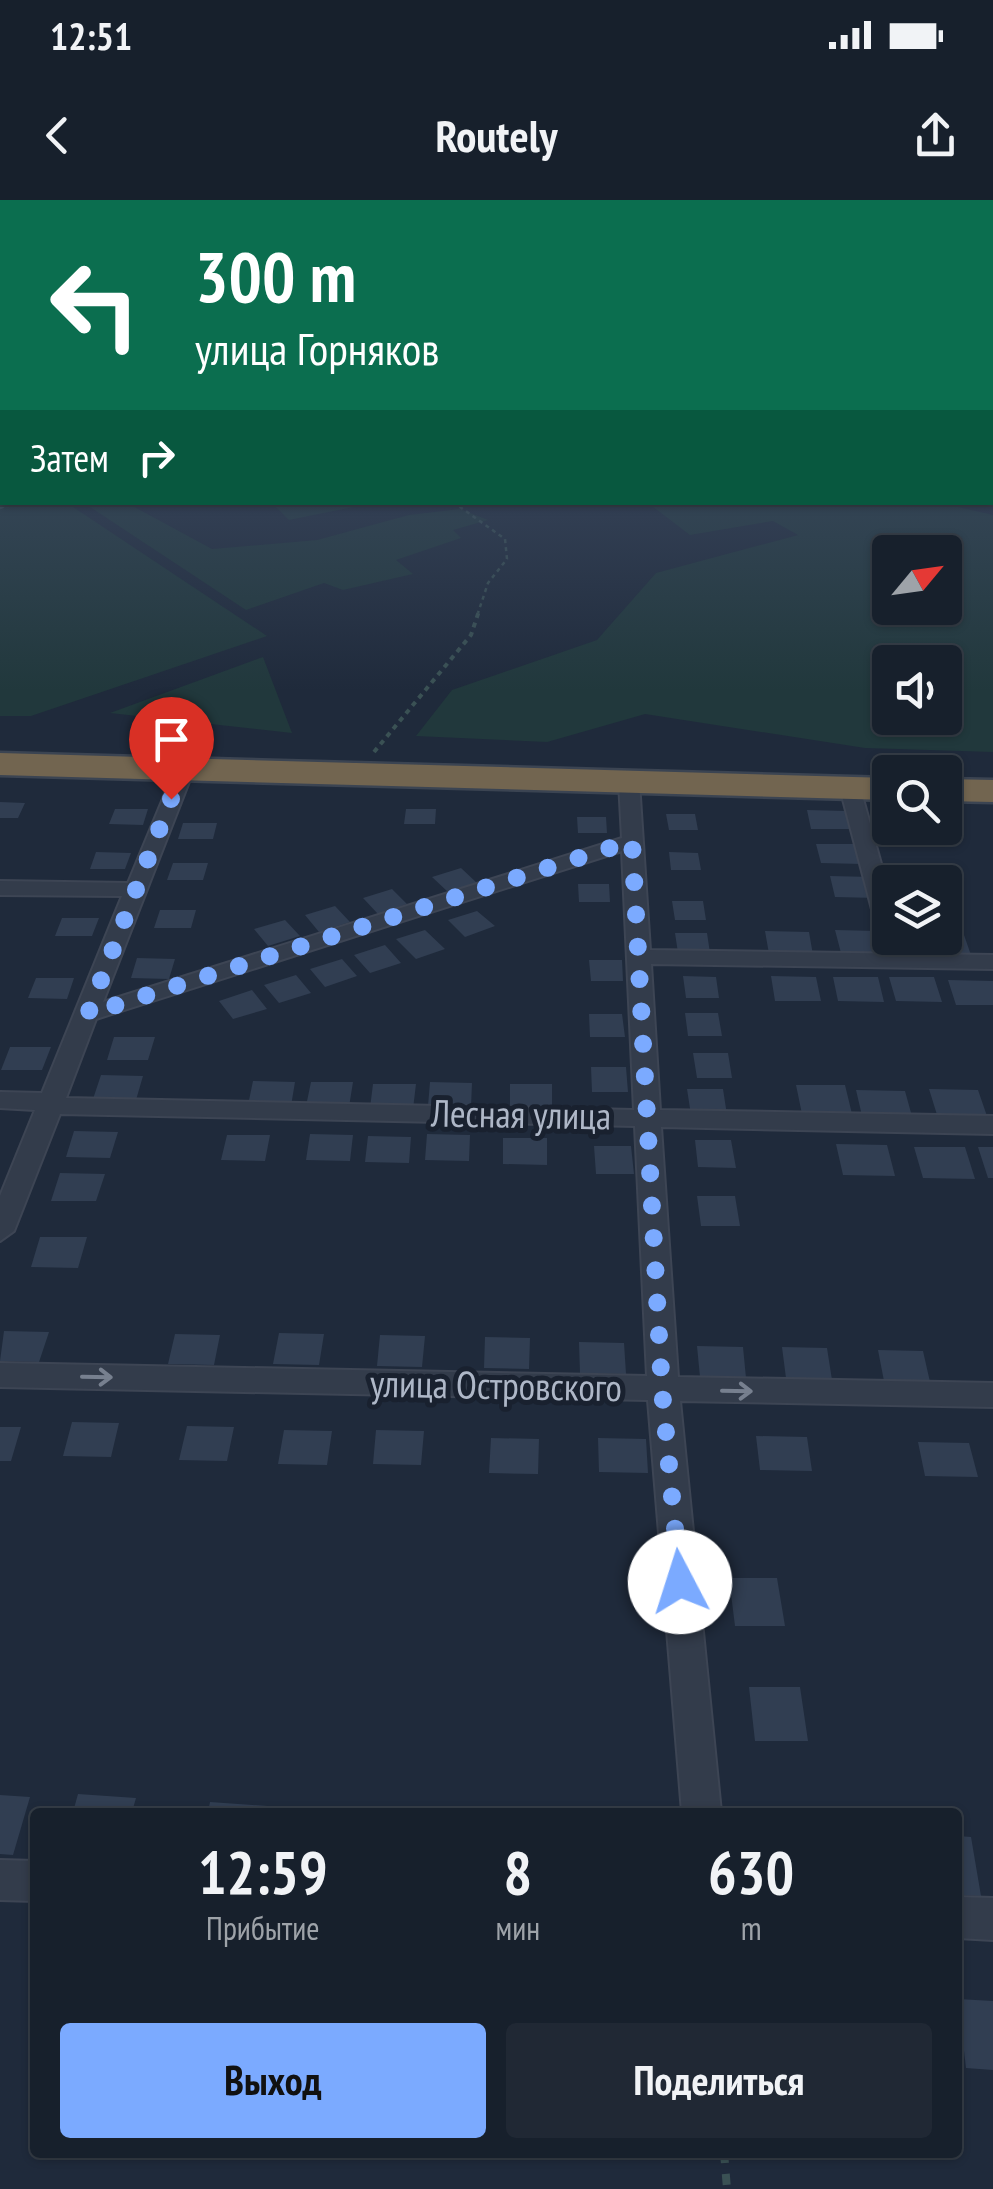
<!DOCTYPE html>
<html lang="ru">
<meta charset="utf-8">
<style>
:root{--surface:#17202c;--page:#202834;--text:#f1f3f6;--muted:#9ea3a9;--line:#363e48;--accent:#7baaff}
body{margin:0;font-family:"PT Sans Narrow",sans-serif;background:var(--page);color:var(--text);height:100vh;display:flex;flex-direction:column;font-size:38px;white-space:nowrap}
*{box-sizing:border-box;margin:0}
p{font-size:32px;color:var(--muted)}
.icon{flex:none;width:55px;height:55px;fill:none;stroke:currentColor;stroke-width:2;stroke-linecap:round;stroke-linejoin:round}
.map{position:relative;flex:1;overflow:hidden}
.details{position:absolute;left:30px;top:1608px;width:932px;height:350px;display:flex;flex-direction:column;background:var(--surface);border-radius:10px;box-shadow:0 2px 8px #0004,0 0 0 2px var(--line)}
.details>*{flex:none}
.hud{position:absolute;left:0px;top:0px;width:995px;height:305px;box-shadow:0 2px 8px #0004,0 0 0 2px var(--line);background:#0b6e4f;color:#fff;overflow:hidden}
.needle{width:65px;rotate:61deg}
.buttons{position:absolute;left:872px;top:335px;display:grid;gap:20px}
.buttons a{display:grid;place-items:center;width:90px;height:90px;border-radius:10px;background:var(--surface);box-shadow:0 2px 8px #0004,0 0 0 2px var(--line);font-size:50px}
.pin{position:absolute;display:grid;place-items:center;width:85px;height:85px;color:#fff;margin:-102px -42px;border-radius:50% 50% 50% 0;rotate:-45deg;box-shadow:0 0 10px #0007}
.pin .icon{rotate:45deg}
.me{position:absolute;width:110px;margin:-55px;rotate:355deg;stroke-linejoin:round;filter:drop-shadow(0 0 8px #0008)}
.turn{display:flex;align-items:center;gap:35px;height:210px;padding:0 30px;font-size:45px}
.turn .icon{width:130px;height:130px;stroke-width:2.5}
.turn b{display:block;font-size:70px;line-height:85px}
.then{display:flex;align-items:center;height:95px;padding:0 30px;background:#0003;gap:20px;font-size:38px}
.eta{display:flex;justify-content:space-evenly;align-items:center;height:170px;text-align:center}
.eta b{font-size:60px;font-weight:700;line-height:70px}
.primary-button{display:flex;gap:20px;margin-top:auto;padding:20px 30px}
.primary-button a{flex:1;height:115px;border-radius:10px;background:var(--accent);color:#111;font-size:40px;font-weight:700;line-height:115px;text-align:center}
.primary-button a+a{background:var(--page);color:var(--text)}
.status{display:flex;justify-content:space-between;align-items:center;height:70px;padding:0 50px;background:var(--surface);direction:ltr}
.status svg{height:28px;fill:currentColor}
header{display:flex;justify-content:space-between;align-items:center;height:130px;padding:0 30px;background:var(--surface);font-size:45px;font-weight:700}
.map>svg:first-child{display:block}
.green{fill:#21383c;fill-rule:evenodd}
.building{fill:#313e52}
.lines{fill:none;stroke-linecap:round;stroke-linejoin:round}
.street-casing{stroke:#3d4554;stroke-width:4}
.highway-casing{stroke:#3b4452;stroke-width:5}
.path-far2{stroke:#3a5154;stroke-width:2.5;stroke-dasharray:4 4;stroke-linecap:butt}
.path-far1{stroke:#3a5154;stroke-width:4;stroke-dasharray:5 5;stroke-linecap:butt}
.path{stroke:#3a5154;stroke-width:8;stroke-dasharray:11 11;stroke-linecap:butt}
.street{fill:#333c4b;fill-rule:evenodd}
.highway{fill:#726550;fill-rule:evenodd}
.oneway{stroke:#77808f}
.route{stroke:#7baaff;stroke-width:18;stroke-dasharray:0 32.4}
.labels{text-anchor:middle;stroke-width:10;stroke-linejoin:round;paint-order:stroke}
.street-label{font-size:38px;fill:#aeb7c7;stroke:#19212f}
</style>
<div class="status"><b>12:51</b><svg viewBox="0 0 49 12"><path d="M0 12V9h3v3zM5 12V6h3v6zM10 12V3h3v9zM15 12V0h3v12zM26 1h20v11H26zM47 4h2v5h-2z"/></svg></div>
<header><svg class="icon" aria-label="back" viewBox="0 0 24 24"><path d="M15 5l-7 7 7 7"/></svg>Routely<svg class="icon" aria-label="share" viewBox="0 0 24 24"><path d="M12 15V3M7 8l5-5 5 5M5 13v7h14v-7"/></svg></header>
<div class="map">
<svg width="993" height="1989" viewBox="0 0 993 1989">
<rect width="100%" height="100%" fill="#1f2a3b"/>
<!-- green -->
<path class="green" d="M0 263 2 302 67 303 267 436 31 516H0Z
M378 302 289 320 272 303Z
M936 302 993 315V552L865 548 645 514 547 542 416 536 452 490 597 440 656 373 798 335 773 321 690 335 648 303ZM945 352V408H890V352ZM945 462V518H890V462Z
M84 303H127L212 349 317 340 409 315 460 309 488 320 453 330 461 338 396 360 413 374 343 390 324 383 246 410Z
M263 457 292 533 110 513Z"/>
<!-- building -->
<path class="building" d="M0 602 25 603 18 618H0Z
M115 609H148L143 625 109 624Z
M406 609H436L435 624H404Z
M807 610 846 611 851 629H811Z
M666 614H695L698 630H669Z
M577 617H606L607 633H578Z
M183 623H217L213 639H178Z
M878 626 918 628 924 645H884Z
M816 644H856L862 664 821 663Z
M96 652 131 653 125 669H90Z
M669 652 698 653 701 670H671Z
M173 663H208L203 680H167Z
M461 668 477 683 448 692 432 677Z
M893 668 934 669 939 682H897Z
M830 676 871 677 877 698 835 697Z
M578 684H609L610 702H579Z
M392 689 407 704 378 714 363 698Z
M672 701H703L706 720H675Z
M335 706 350 722 319 732 305 715Z
M160 710H196L191 728H154Z
M477 711 495 726 465 737 448 720Z
M62 718H99L92 736H55Z
M285 720 300 736 268 746 254 729Z
M425 730 445 749 416 759 396 739Z
M835 730 878 731 885 754 841 753Z
M765 731 809 732 813 755 769 754Z
M675 733H707L710 753H678Z
M945 735H964L972 758H928L922 738Z
M385 745 401 763 370 773 354 755Z
M137 758 175 759 169 779 131 778Z
M342 759 357 776 325 787 310 769Z
M589 760H622L623 781H591Z
M296 775 311 793 279 803 264 785Z
M683 776 716 777 719 798H686Z
M771 776 816 777 821 801H775Z
M833 777H878L884 802 838 801Z
M889 777H934L942 802 896 801Z
M36 778H74L67 799 28 798Z
M948 780 993 781V805H956Z
M252 790 267 809 233 819 219 801Z
M685 813H718L722 836H688Z
M589 814H622L625 837H590Z
M114 837H155L148 860H107Z
M10 847H51L42 870H1Z
M693 853H728L732 878H697Z
M591 867H626L628 892H592Z
M101 875 143 876 136 900 93 899Z
M253 881 295 882 291 906 248 905Z
M311 882H353L349 907 306 906Z
M430 882 472 883 471 907 428 906Z
M373 884H416L413 909 370 908Z
M510 884H552V908H510Z
M796 885H845L852 914H802Z
M687 889H723L727 915H691Z
M929 889 978 890 988 919 938 918Z
M856 890 905 891 913 920H863Z
M74 931 118 932 110 958 66 957Z
M310 934 353 935 350 961 306 960Z
M427 934 470 935 469 961 425 960Z
M227 935H270L265 961 221 960Z
M368 936 411 937 409 963 365 962Z
M503 938H547V965L503 964Z
M695 940H731L736 968 698 967Z
M836 944 887 945 895 976 843 975Z
M594 946H631L634 974H596Z
M914 947H965L975 979 923 978Z
M978 947H993V978H988Z
M60 973 105 974 96 1001H51Z
M697 996H735L740 1026H701Z
M40 1037H87L78 1068 31 1067Z
M4 1131 49 1132 39 1162 0 1161Z
M279 1133 324 1134 319 1165 273 1164Z
M175 1134 220 1135 214 1165 168 1164Z
M380 1135 425 1136 422 1167 377 1166Z
M485 1137 530 1138 529 1169 484 1168Z
M579 1142 624 1143 626 1174 580 1173Z
M697 1146 743 1147 746 1178 700 1177Z
M782 1147 827 1148 832 1180 786 1178Z
M878 1150 923 1151 930 1182 884 1181Z
M72 1222 119 1223 111 1257 63 1256Z
M187 1226 234 1227 227 1261 179 1260Z
M0 1227H21L11 1261H0Z
M284 1230 332 1231 327 1265 278 1264Z
M376 1230 424 1231 421 1265 373 1264Z
M756 1236 807 1237 812 1271 760 1270Z
M491 1238 539 1239 538 1274 489 1273Z
M598 1238 646 1239 648 1273 599 1272Z
M918 1242 969 1243 978 1277 925 1276Z
M729 1378H777L785 1426H735Z
M749 1487H800L808 1541H755Z
M78 1594 136 1598 132 1612H73Z
M0 1595 30 1597 13 1655 0 1654Z
M210 1602 268 1606 267 1612H208Z
M958 1636 971 1637 981 1696 958 1695Z
M958 1799 993 1801V1870L966 1868Z"/>
<g class="lines">
<defs>
<path id="street" d="M177 565 194 569 103 802 622 638 619 582 629 576 639 582 650 750 993 755V769L651 764 660 910 993 916V934L661 927 678 1177 993 1183V1207L680 1201 721 1612H682L648 1200 0 1187V1163L647 1176 635 926 60 914 14 1031 0 1041V996L35 910 0 908V892L42 893 122 696 0 695V681L128 683ZM622 651 634 910 66 898 96 819Z
M850 582 860 588 890 696V738H900L898 741H882L879 736 840 588Z
M0 1660 35 1661V1701L0 1700Z
M958 1697 993 1698V1740L958 1738Z"/>
<path id="highway" d="M0 553 890 578V600L0 575Z
M945 579 993 580V602L945 601Z"/>
</defs>
<!-- street casing -->
<use href="#street" class="street-casing"/>
<!-- highway casing -->
<use href="#highway" class="highway-casing"/>
<!-- path-far2 -->
<path class="path-far2" d="M453 302 505 339 507 359 488 383 478 413
M0 308 17 302"/>
<!-- path-far1 -->
<path class="path-far1" d="M374 552 471 435 479 411"/>
<!-- path -->
<path class="path" d="M724 1952 727 1989"/>
<!-- street -->
<use href="#street" class="street"/>
<!-- highway -->
<use href="#highway" class="highway"/>
</g>
<!-- one-way arrows -->
<defs><path id="oneway-shaft" d="M-6 0H5M1.5-3L5.5 0L1.5 3" fill="none" stroke-width="1.6" stroke-linecap="round" stroke-linejoin="round" transform="scale(2.5)"/></defs>
<g class="oneway">
<use href="#oneway-shaft" transform="translate(97 1177) rotate(1)"/>
<use href="#oneway-shaft" transform="translate(737 1191) rotate(1)"/>
</g>
<!-- sky -->
<linearGradient id="sky" x2="0" y2="1"><stop stop-color="#111720"/><stop offset="0.43" stop-color="#3c4a60"/><stop offset="1" stop-color="#3c4a60" stop-opacity="0"/></linearGradient>
<rect width="993" height="491" fill="url(#sky)"/>
<g class="lines">
<!-- route -->
<path class="route" d="M171 599 88 814 632 641 662 1190 680 1382"/>
</g>
<g class="labels">
<!-- street labels -->
<g class="street-label">
<text transform="translate(521 915) rotate(1)" y="13">Лесная улица</text>
<text transform="translate(496 1186) rotate(1)" y="13">улица Островского</text>
</g>
</g>
</svg>
<div class="buttons">
<a><svg class="needle" viewBox="-14 -14 28 28"><path d="M0-13l5 13h-10z" fill="#e53935"/><path d="M0 13l5-13h-10z" fill="#9ea3a9"/></svg></a>
<a><svg class="icon" aria-label="sound" viewBox="0 0 24 24"><path d="M4 9h4l5-4v14l-5-4H4zM17 9q2 3 0 6"/></svg></a>
<a><svg class="icon" aria-label="search" viewBox="0 0 24 24"><circle cx="10" cy="10" r="6"/><path d="M15 15l6 6"/></svg></a>
<a><svg class="icon" aria-label="layers" viewBox="0 0 24 24"><path d="M12 4l9 5-9 5-9-5zM3 14l9 5 9-5"/></svg></a>
</div>
<div class="pin" style="left:171px;top:599px;background:#d93025"><svg class="icon" aria-label="arrive" viewBox="0 0 24 24"><path d="M6 21V4h12l-3 4 3 4H6"/></svg></div>
<svg class="me" style="left:680px;top:1382px" viewBox="-20 -20 40 40"><circle r="19" fill="#fff"/><path d="M0-13L10 11 0 6-10 11z" fill="#7baaff"/></svg>
<div class="hud">
<div class="turn"><svg class="icon" aria-label="left" viewBox="0 0 24 24"><path d="M17 20v-9H6M10 6l-5 5 5 5"/></svg><div><b>300 m</b>улица Горняков</div></div>
<div class="then">Затем<svg class="icon" aria-label="right" viewBox="0 0 24 24"><path d="M7 20v-9h11M14 6l5 5-5 5"/></svg></div>
</div>
<section class="details">
<div class="eta">
<div><b>12:59</b><p>Прибытие</p></div>
<div><b>8</b><p>мин</p></div>
<div><b>630</b><p>m</p></div>
</div>
<div class="primary-button"><a>Выход</a><a>Поделиться</a></div>
</section>
</div>
